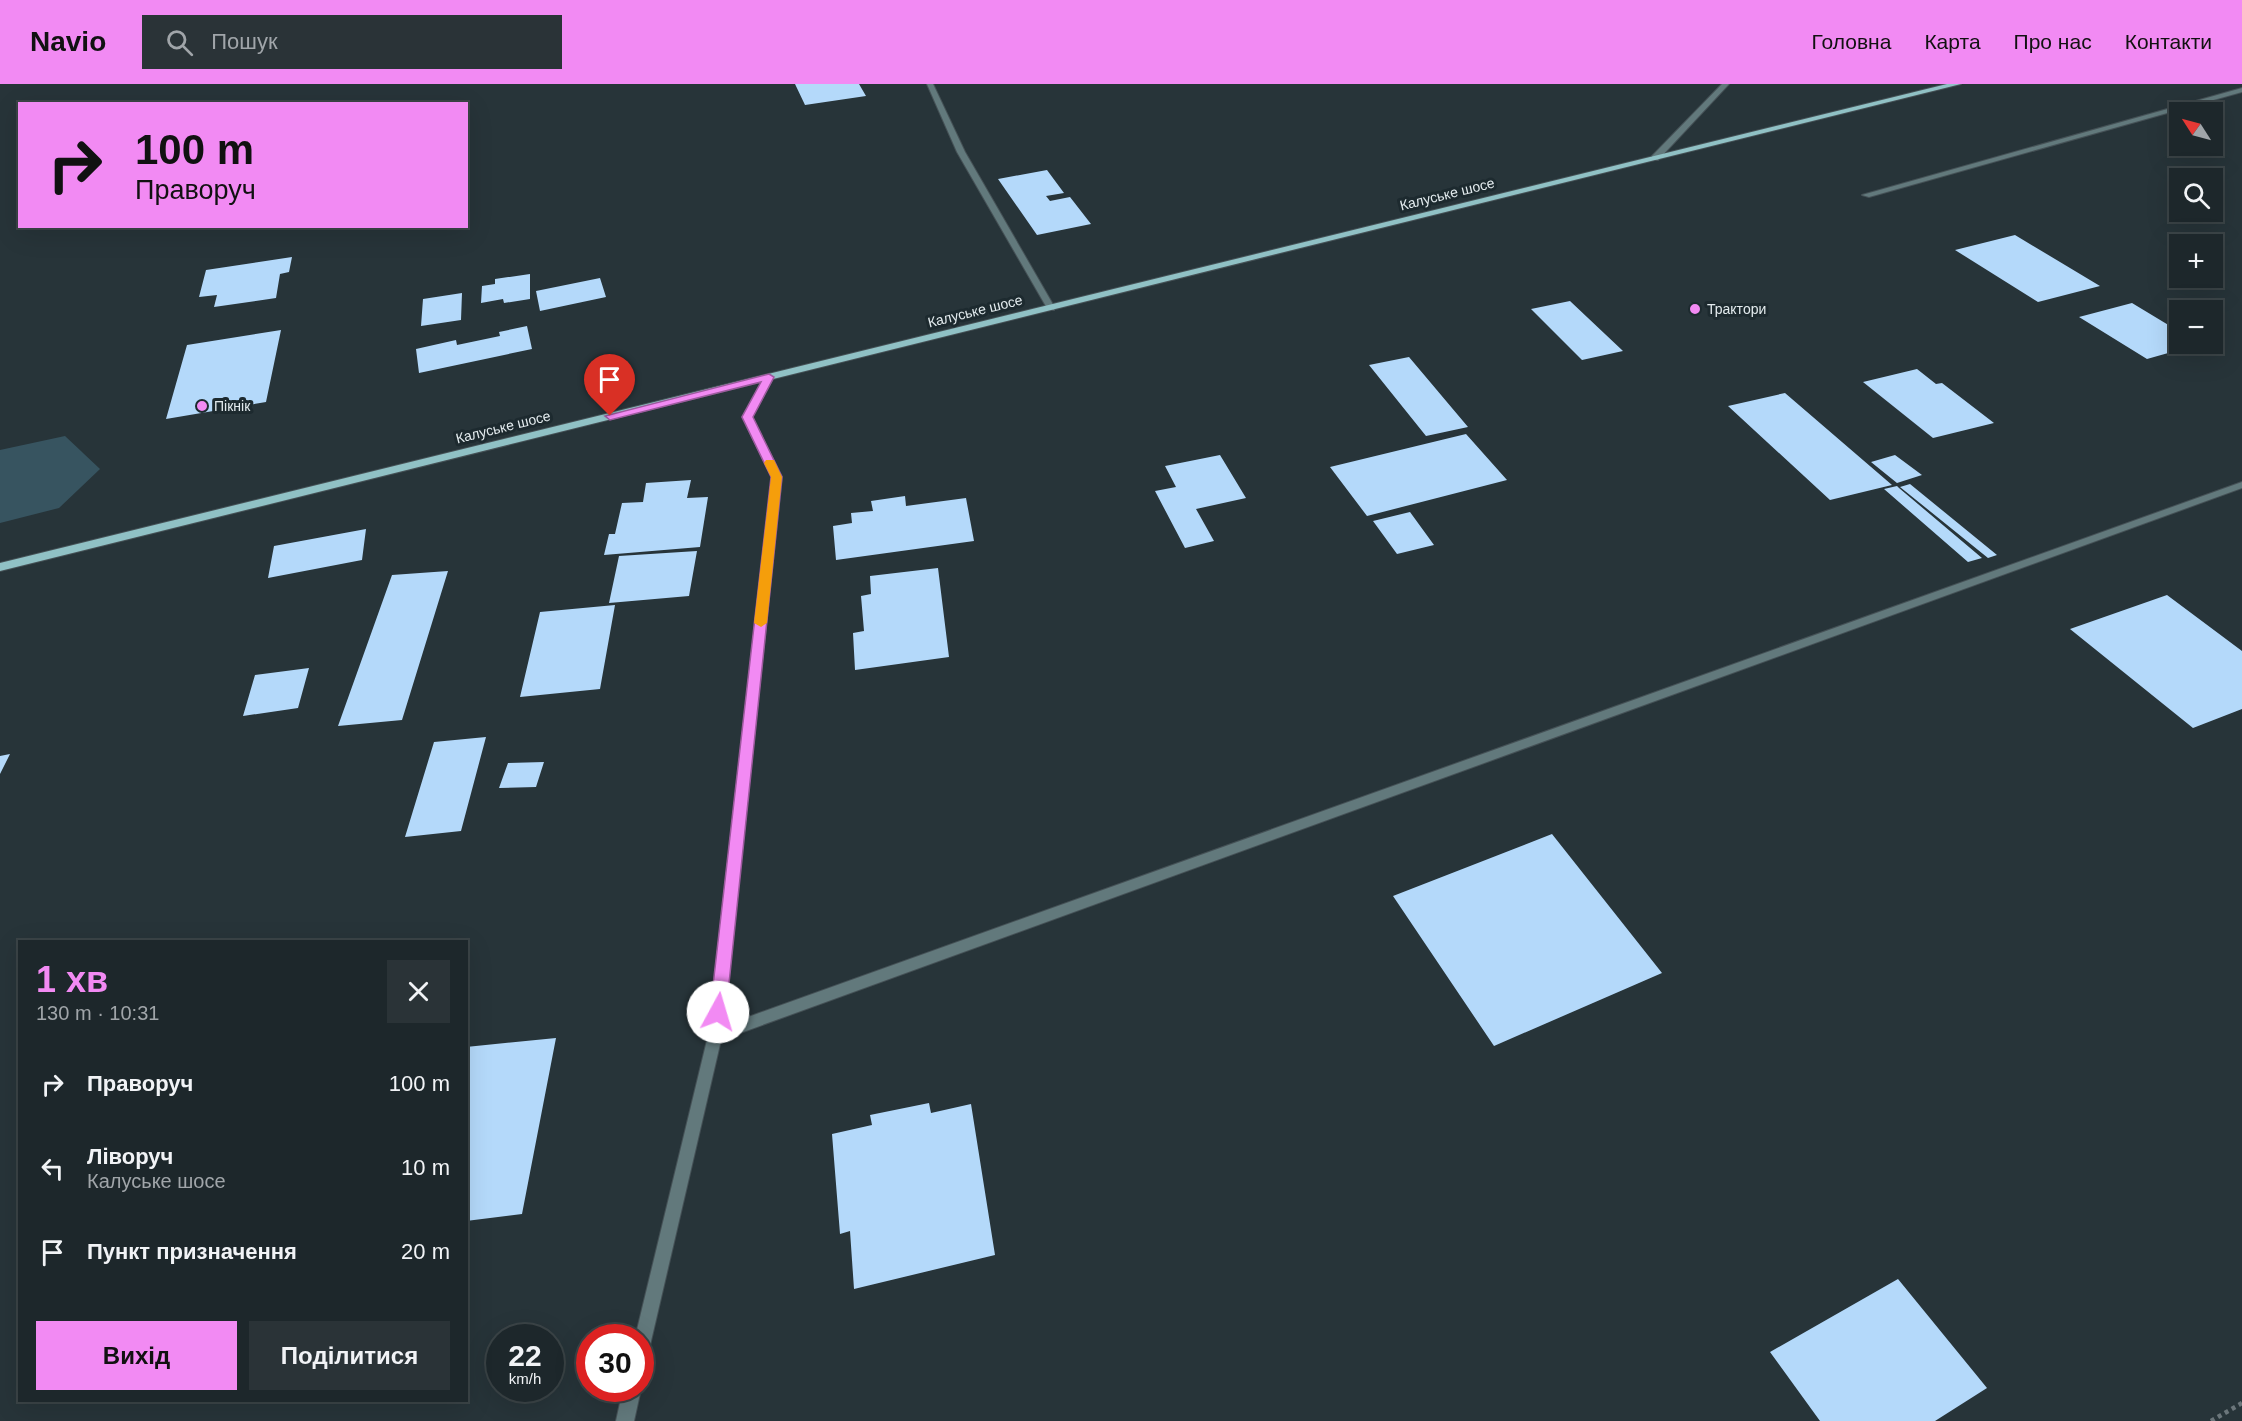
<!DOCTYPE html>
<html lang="uk">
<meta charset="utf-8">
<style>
:root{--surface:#1d272b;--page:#2a3337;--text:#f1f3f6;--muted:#a0a5a9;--line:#3b4447;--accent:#f28af3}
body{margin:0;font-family:Helvetica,sans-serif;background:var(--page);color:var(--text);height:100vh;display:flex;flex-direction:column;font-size:22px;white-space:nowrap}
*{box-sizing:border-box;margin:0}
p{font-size:20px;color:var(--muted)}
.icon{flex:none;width:33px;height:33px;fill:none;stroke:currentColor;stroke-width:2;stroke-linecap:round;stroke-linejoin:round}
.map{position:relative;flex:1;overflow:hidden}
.panel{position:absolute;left:18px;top:856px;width:450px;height:462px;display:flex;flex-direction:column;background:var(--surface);border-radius:0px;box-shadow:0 6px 24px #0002,0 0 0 2px var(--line)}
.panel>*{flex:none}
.guide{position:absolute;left:18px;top:18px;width:450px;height:126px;border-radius:0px;box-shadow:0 6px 24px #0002,0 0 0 2px var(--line);background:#f28af3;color:#111;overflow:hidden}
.needle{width:39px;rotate:306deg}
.tools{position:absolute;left:2169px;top:18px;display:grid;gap:12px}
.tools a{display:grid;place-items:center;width:54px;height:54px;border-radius:0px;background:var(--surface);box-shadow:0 6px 24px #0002,0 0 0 2px var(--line);font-size:30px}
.speed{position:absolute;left:486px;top:1240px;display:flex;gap:12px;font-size:30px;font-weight:700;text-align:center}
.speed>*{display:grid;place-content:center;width:78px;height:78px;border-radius:50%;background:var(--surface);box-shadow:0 6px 24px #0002,0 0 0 2px var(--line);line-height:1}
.speed small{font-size:15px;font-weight:400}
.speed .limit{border:9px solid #d22;background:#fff;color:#111}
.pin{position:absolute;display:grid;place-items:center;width:51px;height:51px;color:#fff;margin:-62px -26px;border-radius:50% 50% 50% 0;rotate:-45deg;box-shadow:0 0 6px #0007}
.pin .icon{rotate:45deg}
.me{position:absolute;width:66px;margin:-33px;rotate:6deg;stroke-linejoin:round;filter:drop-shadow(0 0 4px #0008)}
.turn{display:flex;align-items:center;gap:21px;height:126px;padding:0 18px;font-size:27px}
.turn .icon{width:78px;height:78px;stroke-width:2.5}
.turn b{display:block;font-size:42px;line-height:51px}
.round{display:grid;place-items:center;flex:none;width:63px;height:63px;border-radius:0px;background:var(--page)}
.head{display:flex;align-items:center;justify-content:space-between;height:102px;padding:0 18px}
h1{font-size:36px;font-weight:800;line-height:45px;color:var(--accent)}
.cta{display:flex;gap:12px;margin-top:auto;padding:12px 18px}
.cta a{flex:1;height:69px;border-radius:0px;background:var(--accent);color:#111;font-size:24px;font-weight:800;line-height:69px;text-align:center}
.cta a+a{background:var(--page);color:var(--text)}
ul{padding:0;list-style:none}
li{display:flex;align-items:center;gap:18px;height:84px;padding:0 18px}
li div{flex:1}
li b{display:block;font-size:22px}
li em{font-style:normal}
header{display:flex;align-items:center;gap:36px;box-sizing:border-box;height:84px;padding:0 30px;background:var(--accent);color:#111}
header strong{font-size:28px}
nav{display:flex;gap:33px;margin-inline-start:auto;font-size:21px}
.search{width:420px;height:54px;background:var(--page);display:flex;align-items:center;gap:15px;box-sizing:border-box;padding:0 21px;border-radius:0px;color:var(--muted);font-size:22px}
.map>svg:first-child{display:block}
.green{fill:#375460}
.building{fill:#b4d9fa}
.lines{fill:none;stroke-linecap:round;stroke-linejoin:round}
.lane-casing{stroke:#455156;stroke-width:2}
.street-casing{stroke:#455156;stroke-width:2}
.primary-casing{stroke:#455156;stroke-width:2}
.path{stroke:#6b767b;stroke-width:4.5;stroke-dasharray:4 4;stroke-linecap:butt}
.lane{fill:#62797c;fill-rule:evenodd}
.street{fill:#62797c;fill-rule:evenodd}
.primary{fill:#90c1c5;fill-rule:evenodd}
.route{fill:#f28af3;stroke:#9d5a9e;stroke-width:1.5}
.slow{fill:#f59e0b}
.poi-dot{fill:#f28af3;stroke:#1d2a2f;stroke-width:2}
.labels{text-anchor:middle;stroke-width:6;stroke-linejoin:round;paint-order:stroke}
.far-street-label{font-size:14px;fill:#e3ebee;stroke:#1d2a2f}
.far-poi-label{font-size:14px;fill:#e3ebee;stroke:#1d2a2f;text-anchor:start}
</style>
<header>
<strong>Navio</strong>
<div class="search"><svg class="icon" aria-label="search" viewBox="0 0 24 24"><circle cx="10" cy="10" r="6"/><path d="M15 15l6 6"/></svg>Пошук</div>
<nav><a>Головна</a><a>Карта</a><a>Про нас</a><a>Контакти</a></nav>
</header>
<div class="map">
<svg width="2242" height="1337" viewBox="0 0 2242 1337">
<rect width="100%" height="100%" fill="#273439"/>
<!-- green -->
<path class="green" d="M65 352 100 385 59 424 0 439V366Z"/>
<!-- building -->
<path class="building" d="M795 0H859L866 12 805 21Z
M1047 86 1064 109 1046 112 1050 117 1070 113 1091 140 1037 151 998 95Z
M2015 151 2100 202 2038 218 1955 166Z
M292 173 289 188 280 190 276 214 214 223 217 211 199 213 206 186Z
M530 190V215L504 219 503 215 481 219 482 202 495 200V195Z
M600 194 606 213 540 227 536 207Z
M462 209 461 236 421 242 423 215Z
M1570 217 1623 267 1582 276 1531 225Z
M2132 219 2180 248V260H2200L2147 275 2079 233Z
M527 242 532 265 419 289 416 265 456 256 457 261 500 252 499 248Z
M281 246 266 318 166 335 187 261Z
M1409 273 1468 343 1426 352 1369 281Z
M1917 285 1936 300 1942 299 1994 339 1933 354 1863 298Z
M1785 309 1892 401 1830 416 1728 322Z
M1466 350 1507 396 1367 432 1330 383Z
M1220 371 1246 414 1196 425 1214 457 1185 464 1155 407 1176 403 1165 382Z
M1895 371 1922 391 1897 399 1871 378Z
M691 396 687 414 708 413 700 463 604 471 609 450H615L622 419 643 418 646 399Z
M1910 400 1997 471 1988 474 1900 403Z
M1897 402 1899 404 1982 474 1968 478 1884 405Z
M905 412 906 422 966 414 974 457 836 476 833 442 852 439 851 429 873 427 871 417Z
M1410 428 1434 461 1397 470 1373 437Z
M366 445 362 476 268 494 274 462Z
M697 467 689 512 609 519 619 472Z
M938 484 949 573 855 586 853 549 864 547 861 512 871 510 870 492Z
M448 487 402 636 338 642 392 491Z
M2167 511 2242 567V625L2193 644 2070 545Z
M615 521 600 605 520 613 540 528Z
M309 584 298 624 243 632 255 591Z
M486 653 461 747 405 753 434 658Z
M10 670 0 690V672Z
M544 678 536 703 499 704 508 679Z
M1552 750 1662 889 1494 962 1393 812Z
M556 954 522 1130 466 1137V963Z
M929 1019 931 1029 971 1020 995 1171 854 1205 850 1147 840 1150 832 1050 872 1041 870 1031Z
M1898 1195 1987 1304 1935 1337H1820L1770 1268Z"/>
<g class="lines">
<defs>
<path id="lane" d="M927 0H933L965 68 1055 224 1054 226 1047 224 957 68Z
M1722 0H1729L1658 76H1652V72Z
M2242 4V8L1869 113 1862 111Z"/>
<path id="street" d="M769 290 774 293 752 333 782 393 723 942 2242 398V404L721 956 648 1270 646 1276 640 1278V1254H635L708 952 772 393 742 333 764 293Z
M623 1305H641L634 1337H616Z"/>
<path id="primary" d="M1947 0H1961L0 487V479Z"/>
</defs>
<!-- lane casing -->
<use href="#lane" class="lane-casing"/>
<!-- street casing -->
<use href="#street" class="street-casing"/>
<!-- primary casing -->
<use href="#primary" class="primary-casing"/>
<!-- path -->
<path class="path" d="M2211 1337 2242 1319"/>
<!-- lane -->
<use href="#lane" class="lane"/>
<!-- street -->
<use href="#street" class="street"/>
<!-- primary -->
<use href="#primary" class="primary"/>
</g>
<!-- route -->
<path class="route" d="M769 290 774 293 753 333 782 393 726 928 724 934 718 936 712 934 710 928 771 393 742 333 761 298 610 336 605 332Z"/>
<!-- slow -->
<path class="slow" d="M766 376H774L782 393 767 539 761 543 754 539 771 393 764 379Z"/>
<!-- markers -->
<g class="poi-dot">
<circle cx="1695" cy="225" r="6"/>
<circle cx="202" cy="322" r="6"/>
</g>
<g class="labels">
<!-- far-street labels -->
<g class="far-street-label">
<text transform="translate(1447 110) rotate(-14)" y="5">Калуське шосе</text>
<text transform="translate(975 227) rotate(-14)" y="5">Калуське шосе</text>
<text transform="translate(503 343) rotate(-14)" y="5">Калуське шосе</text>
</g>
<!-- far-poi labels -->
<g class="far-poi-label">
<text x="1707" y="230">Трактори</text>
<text x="214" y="327">Пікнік</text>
</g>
</g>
</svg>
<div class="tools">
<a><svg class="needle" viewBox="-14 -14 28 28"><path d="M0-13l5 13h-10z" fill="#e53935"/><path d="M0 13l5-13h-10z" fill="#a0a5a9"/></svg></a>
<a><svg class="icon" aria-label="search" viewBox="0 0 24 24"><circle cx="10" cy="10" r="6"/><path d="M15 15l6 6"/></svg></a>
<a>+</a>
<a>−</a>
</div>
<div class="speed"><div>22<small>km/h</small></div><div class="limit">30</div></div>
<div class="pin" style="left:610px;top:332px;background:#d93025"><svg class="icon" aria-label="arrive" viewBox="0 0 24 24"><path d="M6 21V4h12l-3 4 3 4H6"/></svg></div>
<svg class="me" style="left:718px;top:928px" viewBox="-20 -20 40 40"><circle r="19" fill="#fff"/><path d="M0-13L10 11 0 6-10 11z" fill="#f28af3"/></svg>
<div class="guide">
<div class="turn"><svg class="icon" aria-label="right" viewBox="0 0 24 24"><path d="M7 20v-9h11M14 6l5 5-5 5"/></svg><div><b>100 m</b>Праворуч</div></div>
</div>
<section class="panel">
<div class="head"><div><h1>1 хв</h1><p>130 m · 10:31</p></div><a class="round"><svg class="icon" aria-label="close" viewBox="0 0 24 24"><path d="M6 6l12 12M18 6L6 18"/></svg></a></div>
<ul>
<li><svg class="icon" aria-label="right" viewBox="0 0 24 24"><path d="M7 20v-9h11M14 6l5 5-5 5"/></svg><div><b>Праворуч</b></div><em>100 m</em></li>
<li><svg class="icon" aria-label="left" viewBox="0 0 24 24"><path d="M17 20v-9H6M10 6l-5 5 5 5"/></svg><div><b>Ліворуч</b><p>Калуське шосе</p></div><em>10 m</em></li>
<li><svg class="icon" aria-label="arrive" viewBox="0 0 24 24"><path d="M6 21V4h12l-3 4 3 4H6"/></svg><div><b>Пункт призначення</b></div><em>20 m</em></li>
</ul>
<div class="cta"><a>Вихід</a><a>Поділитися</a></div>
</section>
</div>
